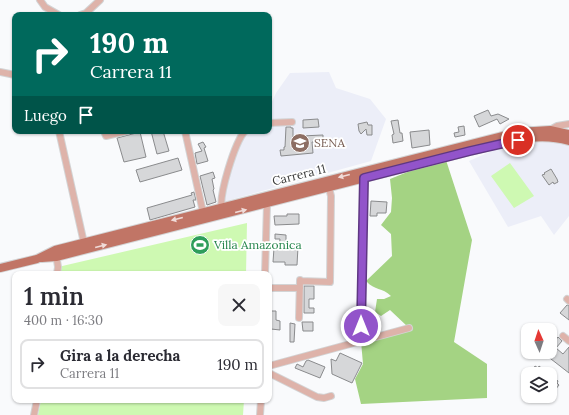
<!DOCTYPE html>
<html lang="es">
<meta charset="utf-8">
<style>
:root{--surface:#fff;--page:#f7f7f7;--text:#2b2b33;--muted:#7c7c81;--line:#e1e1e2}
body{margin:0;font-family:Lora,serif;background:var(--page);color:var(--text);height:100vh;display:flex;flex-direction:column;font-size:15px;white-space:nowrap}
*{box-sizing:border-box;margin:0}
p{font-size:13px;color:var(--muted)}
.icon{flex:none;width:22px;height:22px;fill:none;stroke:currentColor;stroke-width:2;stroke-linecap:round;stroke-linejoin:round}
.map{position:relative;flex:1;overflow:hidden}
.side{position:absolute;left:12px;top:271px;width:260px;height:132px;display:flex;flex-direction:column;background:var(--surface);border-radius:8px;box-shadow:0 1px 3px #0004}
.side>*{flex:none}
.banner{position:absolute;left:12px;top:12px;width:260px;height:122px;border-radius:8px;box-shadow:0 1px 3px #0004;background:#00695c;color:#fff;overflow:hidden}
.needle{width:26px;rotate:357deg}
.tools{position:absolute;left:521px;top:323px;display:grid;gap:8px}
.tools a{display:grid;place-items:center;width:36px;height:36px;border-radius:8px;background:var(--surface);box-shadow:0 1px 3px #0004;font-size:20px}
.pin{position:absolute;display:grid;place-items:center;width:34px;height:34px;color:#fff;margin:-17px;border:2px solid #fff;border-radius:50%;box-shadow:0 1px 4px #0007}
.me{position:absolute;width:44px;margin:-22px;rotate:0deg;stroke-linejoin:round;filter:drop-shadow(0 0 3px #0008)}
.turn{display:flex;align-items:center;gap:14px;height:84px;padding:0 12px;font-size:18px}
.turn .icon{width:52px;height:52px;stroke-width:2.5}
.turn b{display:block;font-size:28px;line-height:34px}
.then{display:flex;align-items:center;height:38px;padding:0 12px;background:#0003;gap:8px;font-size:15px}
.round{display:grid;place-items:center;flex:none;width:42px;height:42px;border-radius:8px;background:var(--page)}
.summary{display:flex;align-items:center;justify-content:space-between;height:68px;padding:0 12px}
h1{font-size:24px;font-weight:600;line-height:30px}
ul{padding:0;list-style:none}
li{display:flex;align-items:center;gap:12px;height:50px;margin:0 8px 6px;padding:0 4px;border:2px solid var(--line);border-radius:8px}
li div{flex:1}
li b{display:block;font-size:15px}
li em{font-style:normal}
.map>svg:first-child{display:block}
.built{fill:#eceef8}
.green{fill:#cef9b2}
.forest{fill:#a4d383}
.building{fill:#d6d7d9;stroke:#8a8b8d}
.lines{fill:none;stroke-linecap:round;stroke-linejoin:round}
.minor-casing{stroke:#d3d4d5;stroke-width:8}
.major-casing{stroke:#d3d4d5;stroke-width:10}
.minor{stroke:#deb3aa;stroke-width:6}
.major{stroke:#c17566;stroke-width:8}
.oneway{fill:#f0dcd9}
.route-casing{stroke:#5f3783;stroke-width:10}
.route{stroke:#9254ca;stroke-width:7}
.labels{text-anchor:middle;stroke-width:3.5;stroke-linejoin:round;paint-order:stroke}
.education-label{font-size:12px;fill:#785e54;stroke:#fff;text-anchor:start}
.street-label{font-size:12px;fill:#3a3b3b;stroke:#fff}
.leisure-label{font-size:12px;fill:#27864d;stroke:#fff;text-anchor:start}
</style>
<div class="map">
<svg width="569" height="415" viewBox="0 0 569 415">
<rect width="100%" height="100%" fill="#f9fafc"/>
<!-- built -->
<path class="built" d="M329 72 336 88 370 99 386 119 371 161 219 203 238 131H269V108L276 93 290 73Z
M560 140 569 146V216L554 235 541 216 508 227 469 161 503 146Z"/>
<!-- green -->
<path class="green" d="M510 163 534 196 514 208 491 176Z
M247 223 246 274H58V267Z
M41 400H244L243 415H38Z"/>
<!-- forest -->
<path class="forest" d="M445 157 472 240 454 342 487 364V398L361 404 355 379 363 364 361 341 408 327 390 310 381 316 375 312 377 299H384L391 296C382 287 375 291 366 281L392 256 391 234 381 225 391 212 392 198 390 179Z"/>
<!-- building -->
<path class="building" d="M488 110 491 116 498 114 509 119 500 124 497 119 479 127 474 116Z
M318 119 319 127 303 128V120Z
M398 120 400 133H402L403 141 393 143 392 135 394 134 391 121Z
M367 122 368 125H372V135H367L366 129 361 134 359 131 358 124Z
M464 126 465 135 455 137 454 133 459 132 458 127Z
M286 127H291V128H293V149H302L301 136 323 135V142H312L313 153 281 156 280 150H284V147H285Z
M429 130 430 145 412 148 410 132Z
M151 131H163L169 151 157 154Z
M140 132 146 157 124 162 117 138Z
M203 142 206 147 204 148 208 161 197 164 195 153 202 151 198 144Z
M178 158 182 170 140 182 136 170Z
M551 169 557 179 558 182 554 184 553 182 549 185 542 175 545 174 544 173Z
M213 172 215 178 212 179 214 189 213 190 216 202 207 205 200 176Z
M194 192 196 200H193L195 207 150 220 147 208 192 195 191 193Z
M371 201 387 202 386 213H377V216H370Z
M287 214H299V224L275 225 274 216H287Z
M275 234 286 235V246L298 247 297 265H285V262H273L274 248H279L280 239H275Z
M304 286H314V299H309V308H314V313H304Z
M567 305H569V320L560 313Z
M271 311H276V320L280 321V330L271 329Z
M302 322H313V331H303Z
M290 323 295 324 294 342H290Z
M558 337 562 341 556 348 563 354 569 347V373L542 352H550V347Z
M340 353 362 363 352 383 332 374 331 359 336 361Z
M308 360 325 367 320 378 295 368 297 364 303 367 306 361Z
M535 366 538 368 539 366 549 374H535L532 371Z
M550 375 558 381 557 383 559 385 555 390 553 388 550 392Z"/>
<g class="lines">
<defs>
<path id="minor" d="M40 0 45 7 59 15
M80 15 86 13 100 0
M0 72 15 75
M269 123 292 122
M550 130 557 126 569 124
M59 131 84 243
M104 131 106 136 127 131
M185 131 203 212
M222 210C218 196 235 142 245 131
M56 254 58 267 57 274
M265 274 267 204 266 200
M300 281 330 282 331 196 329 188
M269 288H300
M567 299 569 301
M299 318 300 280
M563 336 569 341
M361 341 364 178
M269 366 409 328
M269 373 317 397 324 398 331 396
M34 415 37 400
M260 415 261 400"/>
<path id="major" d="M42 258 56 257 470 151C503 143 536 131 569 141
M0 268 37 259 55 250 518 132 550 130 569 134"/>
</defs>
<!-- minor casing -->
<use href="#minor" class="minor-casing"/>
<!-- major casing -->
<use href="#major" class="major-casing"/>
<!-- minor -->
<use href="#minor" class="minor"/>
<!-- major -->
<use href="#major" class="major"/>
</g>
<!-- one-way arrows -->
<defs><path id="oneway-solid" d="M-6-.8H1V-3.2L6.5 0L1 3.2V.8H-6Z"/></defs>
<g class="oneway">
<use href="#oneway-solid" transform="translate(344 176) rotate(166)"/>
<use href="#oneway-solid" transform="translate(241 211) rotate(-14)"/>
<use href="#oneway-solid" transform="translate(177 219) rotate(166)"/>
<use href="#oneway-solid" transform="translate(101 246) rotate(-14)"/>
</g>
<g class="lines">
<defs>
<path id="route" d="M361 326 364 178 470 151 518 140"/>
</defs>
<!-- route casing -->
<use href="#route" class="route-casing"/>
<!-- route -->
<use href="#route" class="route"/>
</g>
<!-- icons -->
<defs>
<symbol id="university-disc" viewBox="-11 -11 22 22"><circle r="9.5" fill="#8d6e63" stroke="#fff"/><path d="M0-5L7-2L0 1L-7-2ZM-4 1L0 2.5L4 1V4Q0 6-4 4Z" fill="#fff"/></symbol>
<symbol id="stadium-disc" viewBox="-11 -11 22 22"><circle r="9.5" fill="#2e9e5b" stroke="#fff"/><path d="M0-5a6.5 5 0 1 0 0 10a6.5 5 0 1 0 0-10ZM-3.5-1.8h7v3.6h-7Z" fill="#fff"/></symbol>
</defs>
<g fill-rule="evenodd">
<use href="#university-disc" x="289" y="132" width="22" height="22"/>
<use href="#stadium-disc" x="189" y="234" width="22" height="22"/>
</g>
<g class="labels">
<!-- education labels -->
<g class="education-label">
<text x="314" y="147">SENA</text>
</g>
<!-- street labels -->
<g class="street-label">
<text transform="translate(299 175) rotate(-14)" y="4">Carrera 11</text>
</g>
<!-- leisure labels -->
<g class="leisure-label">
<text x="214" y="249">Villa Amazonica</text>
</g>
</g>
</svg>
<div class="tools">
<a><svg class="needle" viewBox="-14 -14 28 28"><path d="M0-13l5 13h-10z" fill="#e53935"/><path d="M0 13l5-13h-10z" fill="#7c7c81"/></svg></a>
<a><svg class="icon" aria-label="layers" viewBox="0 0 24 24"><path d="M12 4l9 5-9 5-9-5zM3 14l9 5 9-5"/></svg></a>
</div>
<div class="pin" style="left:518px;top:140px;background:#d93025"><svg class="icon" aria-label="arrive" viewBox="0 0 24 24"><path d="M6 21V4h12l-3 4 3 4H6"/></svg></div>
<svg class="me" style="left:361px;top:326px" viewBox="-20 -20 40 40"><circle r="17" fill="#9254ca" stroke="#fff" stroke-width="3"/><path d="M0-11L8 9 0 5-8 9z" fill="#fff"/></svg>
<div class="banner">
<div class="turn"><svg class="icon" aria-label="right" viewBox="0 0 24 24"><path d="M7 20v-9h11M14 6l5 5-5 5"/></svg><div><b>190 m</b>Carrera 11</div></div>
<div class="then">Luego<svg class="icon" aria-label="arrive" viewBox="0 0 24 24"><path d="M6 21V4h12l-3 4 3 4H6"/></svg></div>
</div>
<section class="side">
<div class="summary"><div><h1>1 min</h1><p>400 m · 16:30</p></div><a class="round"><svg class="icon" aria-label="close" viewBox="0 0 24 24"><path d="M6 6l12 12M18 6L6 18"/></svg></a></div>
<ul>
<li><svg class="icon" aria-label="right" viewBox="0 0 24 24"><path d="M7 20v-9h11M14 6l5 5-5 5"/></svg><div><b>Gira a la derecha</b><p>Carrera 11</p></div><em>190 m</em></li>
</ul>
</section>
</div>
